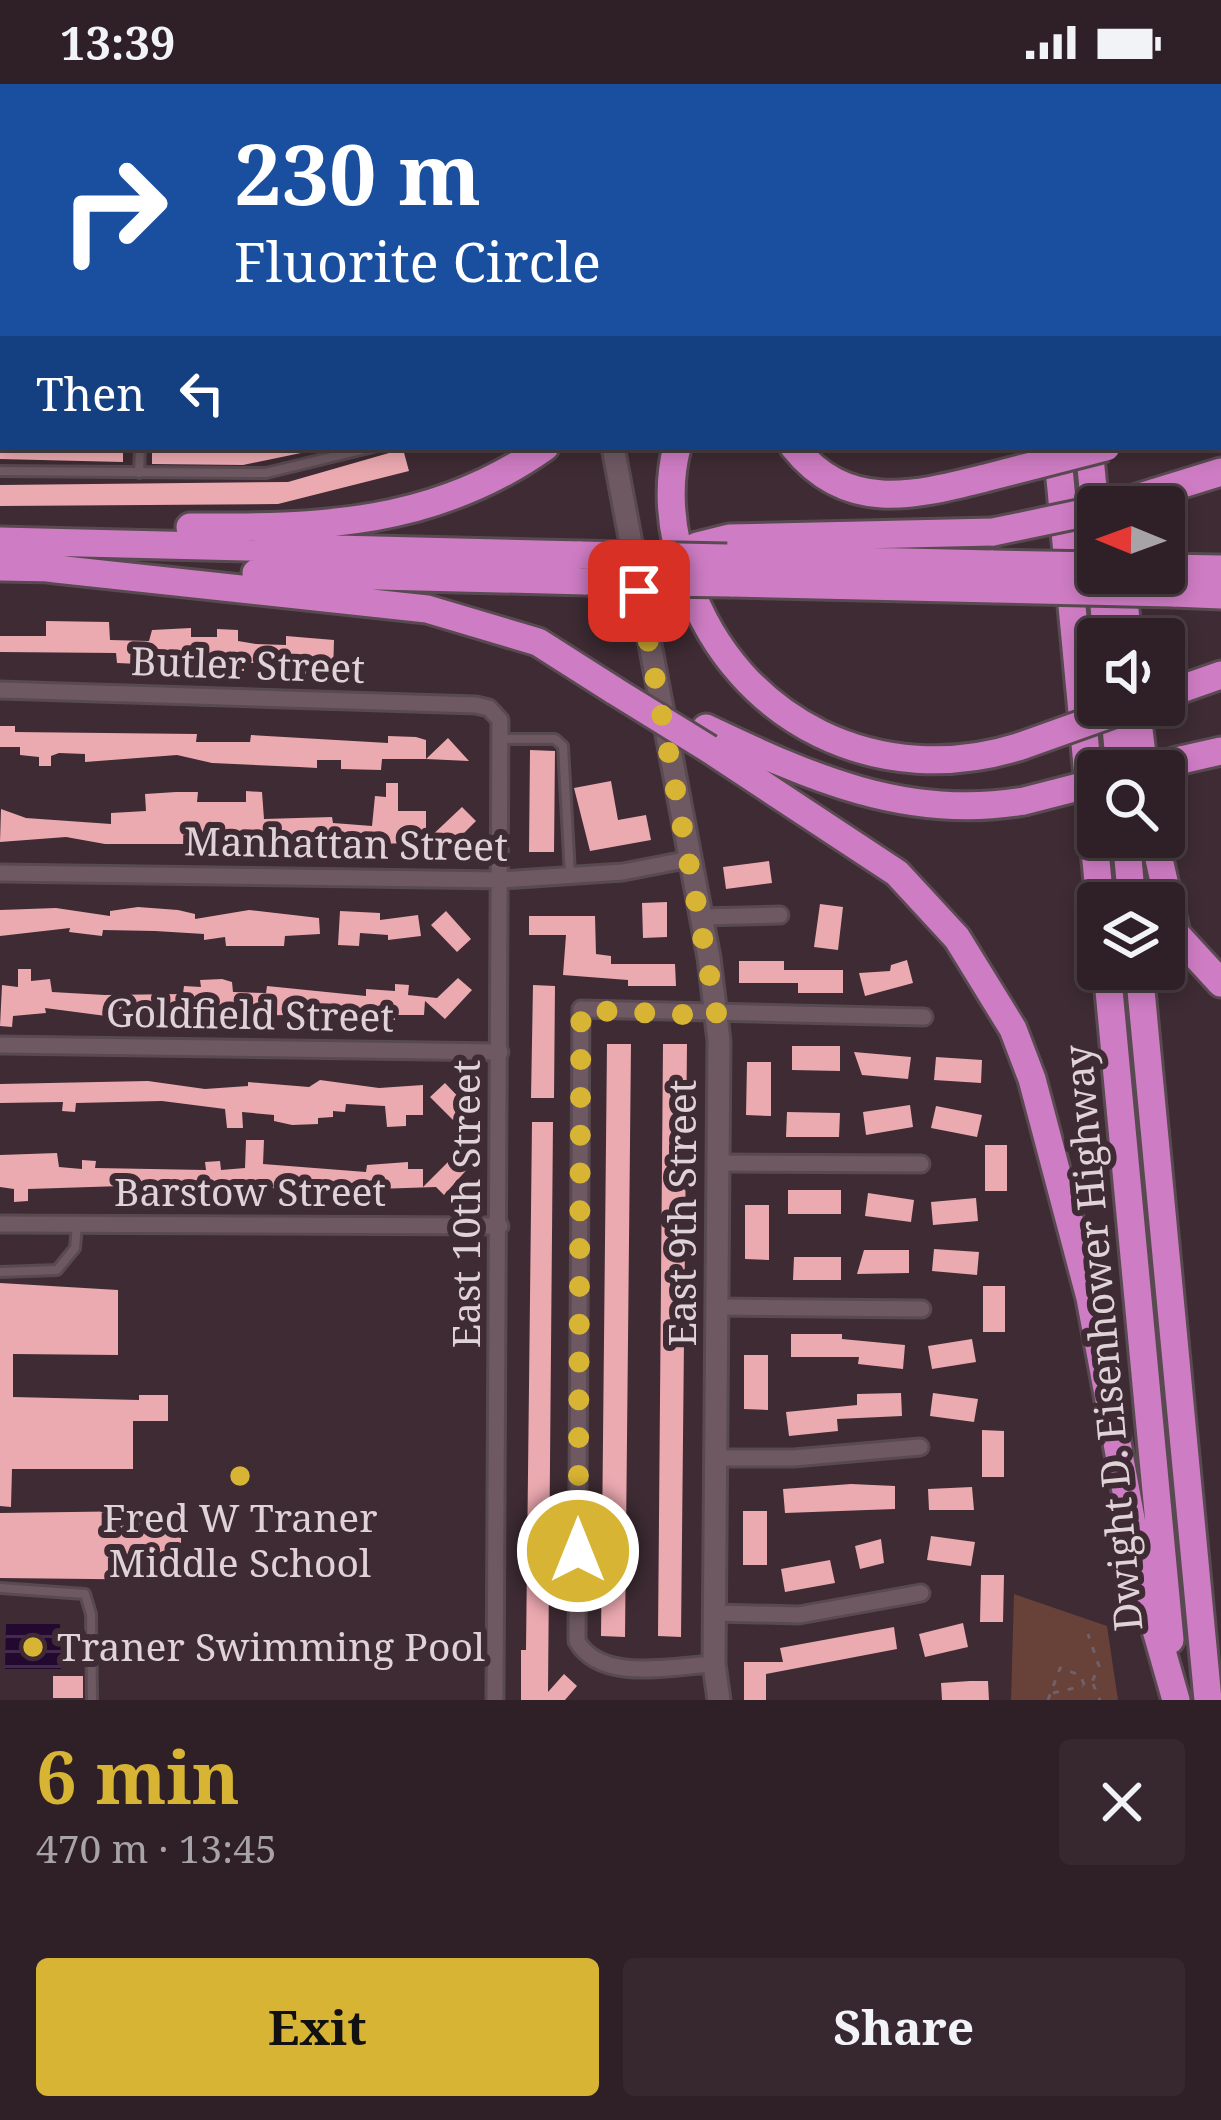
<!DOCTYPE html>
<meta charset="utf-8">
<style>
:root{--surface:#2e2026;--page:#36282e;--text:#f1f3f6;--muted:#a7a3a7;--line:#493e43;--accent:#d8b434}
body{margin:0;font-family:"Noto Serif",serif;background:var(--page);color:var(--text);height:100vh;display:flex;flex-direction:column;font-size:45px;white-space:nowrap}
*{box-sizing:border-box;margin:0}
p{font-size:39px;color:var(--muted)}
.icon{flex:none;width:66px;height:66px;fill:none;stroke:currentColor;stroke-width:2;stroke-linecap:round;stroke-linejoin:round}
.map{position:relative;height:1616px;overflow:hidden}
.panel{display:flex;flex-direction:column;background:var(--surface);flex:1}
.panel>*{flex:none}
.guide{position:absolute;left:0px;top:0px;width:1221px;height:366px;box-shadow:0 6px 18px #0003,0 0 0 3px var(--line);background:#1a4fa0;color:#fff;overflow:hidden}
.needle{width:78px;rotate:271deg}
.fabs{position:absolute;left:1077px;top:402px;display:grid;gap:24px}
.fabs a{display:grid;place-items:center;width:108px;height:108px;border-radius:12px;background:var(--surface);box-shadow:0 6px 18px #0003,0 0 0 3px var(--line);font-size:60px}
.pin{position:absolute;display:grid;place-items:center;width:102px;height:102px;color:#fff;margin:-51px;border-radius:24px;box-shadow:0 6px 18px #0006}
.me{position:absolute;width:132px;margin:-66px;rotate:0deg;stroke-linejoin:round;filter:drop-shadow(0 0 9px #0008)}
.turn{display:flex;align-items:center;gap:42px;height:252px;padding:0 36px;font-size:54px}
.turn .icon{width:156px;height:156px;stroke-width:2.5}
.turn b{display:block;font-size:84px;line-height:102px}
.then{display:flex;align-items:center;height:114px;padding:0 36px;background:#0003;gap:24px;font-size:45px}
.round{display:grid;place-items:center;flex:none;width:126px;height:126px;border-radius:12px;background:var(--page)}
.headline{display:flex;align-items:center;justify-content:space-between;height:204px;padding:0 36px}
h1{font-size:72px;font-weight:700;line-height:90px;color:var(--accent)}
.cta{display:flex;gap:24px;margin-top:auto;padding:24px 36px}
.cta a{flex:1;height:138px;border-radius:12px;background:var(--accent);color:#111;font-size:48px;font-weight:700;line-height:138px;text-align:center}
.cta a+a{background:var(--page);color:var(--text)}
.status{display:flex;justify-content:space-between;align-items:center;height:84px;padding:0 60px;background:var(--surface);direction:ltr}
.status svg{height:33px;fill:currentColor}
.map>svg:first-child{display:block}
.park{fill:#684139}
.water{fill:url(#water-rules)}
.building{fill:#eba9b0}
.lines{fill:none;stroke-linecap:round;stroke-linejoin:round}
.lane-casing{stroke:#594950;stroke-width:14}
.street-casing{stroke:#594950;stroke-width:21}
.secondary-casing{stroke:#594950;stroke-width:27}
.highway-casing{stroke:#594950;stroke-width:33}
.path{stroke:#716067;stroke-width:3;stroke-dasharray:6 9;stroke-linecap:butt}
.lane{stroke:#6e5962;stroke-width:8}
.street{stroke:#6e5962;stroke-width:15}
.secondary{stroke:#6e5962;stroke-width:21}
.highway{stroke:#ce7cc3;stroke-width:27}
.highway-bridge-casing{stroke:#594950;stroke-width:33;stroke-linecap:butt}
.highway-bridge{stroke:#ce7cc3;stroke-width:27}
.route{stroke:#d8b434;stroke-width:21;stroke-dasharray:0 37.8}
.poi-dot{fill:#d8b434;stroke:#3e2b33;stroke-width:4.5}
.labels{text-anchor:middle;stroke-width:12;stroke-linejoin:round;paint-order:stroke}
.street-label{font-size:39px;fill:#e0d3d8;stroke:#3e2b33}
.poi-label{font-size:39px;fill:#e0d3d8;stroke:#3e2b33}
</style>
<div class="status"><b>13:39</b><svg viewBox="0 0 49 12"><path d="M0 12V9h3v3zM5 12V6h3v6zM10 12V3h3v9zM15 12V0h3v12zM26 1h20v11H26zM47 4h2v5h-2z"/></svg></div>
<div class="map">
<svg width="1221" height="1616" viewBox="0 0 1221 1616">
<defs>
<pattern id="water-rules" width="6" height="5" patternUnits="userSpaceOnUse" patternTransform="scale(3)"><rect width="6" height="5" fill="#230830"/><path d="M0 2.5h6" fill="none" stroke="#432b4d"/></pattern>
</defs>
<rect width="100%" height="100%" fill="#3e2b33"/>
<!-- park -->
<path class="park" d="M1014 1510 1107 1542 1118 1616H1011Z"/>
<!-- water -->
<path class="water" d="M6 1540H60L61 1585H5Z"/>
<!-- building -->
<path class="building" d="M0 363H123V378L0 375Z
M152 363H300L301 369 243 381 152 380Z
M403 365 409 387 278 420 0 422V401L288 398Z
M46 537 109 538 110 556 149 557 152 546 191 544V553H217V545L238 546V557L256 560 286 561V552L334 556 333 592 294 591V583L278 579H244V587L227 586V578L216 574 155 573V579L139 580 117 579 116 569 0 568V552H46Z
M0 642H15V648L197 650 196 658H250L251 651 388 659V652L416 653 426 656V675H382L381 686 341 685V676H317V684L299 683 212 679 177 671 85 678V670L59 669 51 672V682H39V673L20 671V663H0Z
M448 654 469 677 426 675Z
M530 666 555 667 554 768H529Z
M611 697 618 736 646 731 651 756 590 767 574 704Z
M386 699H398V727H426V757L462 723 476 737 448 765 442 759 341 760V753L286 759 242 756V760H105L66 753 0 758 1 725 26 734 111 740V729L146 727 145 710 176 708H198L197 718H246V707L262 708 264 735 332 733 333 739 372 742 375 712 386 713Z
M769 777 772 799 726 805 723 783Z
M667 818V853L643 854 642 819Z
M820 820 843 823 838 866 814 863Z
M138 823 178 826 195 830V835L249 826 319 834 320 850 285 852 284 862H226L225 853 204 856V850L155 847 103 846 102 852 69 848 70 844 0 852V826L56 824 110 832V827Z
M340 827 380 829V836L418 831 421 852 388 856V851L360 849 359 862 338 861Z
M446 827 471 855 457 868 431 841Z
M529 832H595L596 870 611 872V880H675L676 902H628V896L563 891 566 851H529Z
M907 876 913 899 865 912 859 889 890 887 891 881Z
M739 877H784V886H843V909H798V899H739Z
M18 885H31V897L50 895 52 908 105 911 183 910 184 902 201 903 200 896 222 895 232 898 233 908 266 909 267 902 366 912V905L395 907V900L409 901 408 911 437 914 458 894 472 906 445 935 425 917 424 931H395V936L327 930 202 933 148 926 106 932 45 924 46 929 13 932 12 943 0 942 2 901 18 903Z
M533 901 555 902 554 1014H531Z
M607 960H631L625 1553 601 1552Z
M663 960H687L681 1553 658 1552Z
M792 962H840V987L792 986Z
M854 968 911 973 908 995 862 991Z
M936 973 982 976 981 999 934 996Z
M747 978H771V1032L746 1031Z
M320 996 379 1004 423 1001V1031H406V1042L387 1043 385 1022 346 1020 345 1028 333 1027V1033L318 1034V1040L292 1041 274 1037V1031L242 1028 243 1044H227L225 1025 162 1017 76 1019 75 1028 62 1027 63 1018 0 1019V1000L148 997 205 1005 248 1002V998L309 1003Z
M445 999 468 1023 454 1037 430 1013Z
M910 1021 913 1043 866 1051 863 1028Z
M936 1022 982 1031 977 1053 931 1044Z
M787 1028 840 1029 839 1053H786Z
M532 1038H553L548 1608 564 1590 577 1602 565 1616H521V1566H526Z
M246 1056H264L263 1080 366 1088 367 1081 408 1078V1085H423V1103L457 1069 471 1081 444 1111 436 1103 376 1105 375 1111 337 1102 279 1105 240 1100 201 1108 154 1101 28 1105V1117L14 1118V1105L0 1103V1071L57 1069 59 1083 82 1085V1076L96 1077 95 1084 206 1086 205 1078 220 1077 221 1086 245 1084Z
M985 1061H1007V1107H985Z
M788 1106H841V1130H788Z
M868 1109 914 1116 911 1138 865 1132Z
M976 1114 978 1137 933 1141 931 1118Z
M745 1121H769V1176L745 1175Z
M934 1165 979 1168 977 1191 932 1187Z
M864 1166H909V1189L857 1190Z
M794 1173H841V1196H793Z
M0 1199 118 1206V1271L13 1270V1313L139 1316V1311H168V1337H133V1385H12L11 1423 0 1422Z
M983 1202H1005V1248H983Z
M791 1250H842V1255L905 1261 903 1285 858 1280 859 1273H791Z
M972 1255 976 1278 932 1285 928 1262Z
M744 1271H768V1326L744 1325Z
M901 1309 902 1332 837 1335 838 1347 789 1352 786 1328 857 1321V1310Z
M933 1309 978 1315 974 1338 930 1332Z
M982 1346 1004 1347V1393H982Z
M851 1400 895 1402V1425L785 1429 783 1405Z
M972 1403 974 1426H929L928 1405Z
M142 1427 181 1430V1496L0 1494V1429Z
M743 1427H767V1481H743Z
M931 1452 975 1458 971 1482 927 1476Z
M881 1455 884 1479 860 1485 855 1462Z
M830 1476 835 1499 785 1508 781 1485Z
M981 1491H1004L1003 1538H980Z
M963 1539 968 1563 925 1573 919 1550Z
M894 1543 897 1565 766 1590V1616H744V1578H783L780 1564Z
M53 1592H83V1614H53Z
M970 1597H988L989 1616H942L941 1599Z"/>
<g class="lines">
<defs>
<path id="lane" d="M0 287H3
M0 338H3
M0 387 266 389 373 363
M139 389 140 363
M503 655H555L563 662 570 790
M0 1188 57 1186 75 1164 77 1141
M0 1504 85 1510 91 1530 92 1616"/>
<path id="street" d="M459 3 460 0
M817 3 818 0
M0 162H3
M0 606 476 621 489 624 500 636 495 1616
M0 789 502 796 623 788 690 775
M701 833 780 831
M0 961 500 968
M718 1079 921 1080
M0 1140 500 1142
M718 1223 922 1225
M716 1374H794L920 1363
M715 1529 799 1531 921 1509
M714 1580C671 1582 601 1599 577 1557L581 925 924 933"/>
<path id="secondary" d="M638 3 639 0
M613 363 709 874 719 957 714 1580 719 1616"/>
<path id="highway" d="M1105 0 1106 3
M939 3 941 0
M1040 3V0
M1072 3V0
M1218 219 1221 222
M1218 340H1221
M677 363C665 409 672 454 688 499 738 639 880 707 1021 662
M794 363C847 429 913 412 985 394
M1057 363 1100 819
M1089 363 1098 455
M1153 409 1221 388
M190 443C320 444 435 441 545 363
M0 457 581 471
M697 462 729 454 993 448
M727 474 993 480
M0 483 56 484
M37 483 427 525 538 558 615 607
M1164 484 1221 485
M256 489 586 497
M1101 489 1107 555
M1121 489 1128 555
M731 499 995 505
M1173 509 1221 511
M1164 611 1221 591
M1114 621 1120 687
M1136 621 1144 687
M706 644C809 693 907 737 1024 717
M709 665 897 789 957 854 1013 945 1032 995 1090 1214 1144 1504 1176 1616
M1181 676 1221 667
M1126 753 1132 819
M1154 753 1176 850 1221 899
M1107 885 1170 1556
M1139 885 1208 1616"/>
</defs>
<!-- lane casing -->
<use href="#lane" class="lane-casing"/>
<!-- street casing -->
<use href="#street" class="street-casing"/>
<!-- secondary casing -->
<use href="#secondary" class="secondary-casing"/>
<!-- highway casing -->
<use href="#highway" class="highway-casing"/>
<!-- path -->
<path class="path" d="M1093 1600 1100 1616
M1053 1609 1083 1602
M1048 1616 1060 1584 1080 1591 1084 1600 1092 1598 1099 1582 1088 1550"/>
<!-- lane -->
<use href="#lane" class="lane"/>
<!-- street -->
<use href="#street" class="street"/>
<!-- secondary -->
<use href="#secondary" class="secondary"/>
<!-- highway -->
<use href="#highway" class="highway"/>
<defs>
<path id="highway-bridge" d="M985 394 1106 363
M1108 423 1153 409
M993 448 1098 426
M581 471 727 474
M993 480 1098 482
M586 497 731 499
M995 505 1173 509
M615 607 709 665
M1021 662 1136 621
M1141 687 1181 676
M1024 717 1098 698"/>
</defs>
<!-- highway-bridge casing -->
<use href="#highway-bridge" class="highway-bridge-casing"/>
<!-- highway-bridge -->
<use href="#highway-bridge" class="highway-bridge"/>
</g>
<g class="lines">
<!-- route -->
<path class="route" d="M578 1467 581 926 717 932 639 507"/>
</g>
<!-- markers -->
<g class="poi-dot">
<circle cx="240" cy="1392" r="12"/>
<circle cx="33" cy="1563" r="12"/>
</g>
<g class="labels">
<!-- street labels -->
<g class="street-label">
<text transform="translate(248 581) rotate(2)" y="14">Butler Street</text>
<text transform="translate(346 760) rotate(1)" y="14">Manhattan Street</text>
<text transform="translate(250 931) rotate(1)" y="14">Goldfield Street</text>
<text x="250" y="1122">Barstow Street</text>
<text transform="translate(466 1120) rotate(-90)" y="14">East 10th Street</text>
<text transform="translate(682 1129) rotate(-90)" y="14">East 9th Street</text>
<text transform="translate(1103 1254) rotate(-95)" y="14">Dwight D. Eisenhower Highway</text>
</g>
<!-- poi labels -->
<g class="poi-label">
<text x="240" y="1448">Fred W Traner<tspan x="240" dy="45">Middle School</tspan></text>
<text x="57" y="1577" text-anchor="start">Traner Swimming Pool</text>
</g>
</g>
</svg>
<div class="fabs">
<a><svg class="needle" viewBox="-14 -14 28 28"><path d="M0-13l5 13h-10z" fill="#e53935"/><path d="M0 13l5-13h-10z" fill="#a7a3a7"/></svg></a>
<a><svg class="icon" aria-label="sound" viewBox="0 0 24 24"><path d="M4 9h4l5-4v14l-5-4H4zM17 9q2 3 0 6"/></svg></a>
<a><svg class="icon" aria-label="search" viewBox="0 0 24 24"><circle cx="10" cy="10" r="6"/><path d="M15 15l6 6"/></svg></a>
<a><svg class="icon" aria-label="layers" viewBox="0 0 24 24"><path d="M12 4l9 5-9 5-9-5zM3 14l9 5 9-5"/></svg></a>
</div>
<div class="pin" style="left:639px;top:507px;background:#d93025"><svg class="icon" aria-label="arrive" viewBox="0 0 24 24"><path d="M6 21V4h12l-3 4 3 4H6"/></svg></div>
<svg class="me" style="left:578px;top:1467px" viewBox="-20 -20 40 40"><circle r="17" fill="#d8b434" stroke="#fff" stroke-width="3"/><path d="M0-11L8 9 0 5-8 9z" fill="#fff"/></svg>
<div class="guide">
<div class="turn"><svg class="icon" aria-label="right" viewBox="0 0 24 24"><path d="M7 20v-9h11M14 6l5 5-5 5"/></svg><div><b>230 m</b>Fluorite Circle</div></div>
<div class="then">Then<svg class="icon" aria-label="left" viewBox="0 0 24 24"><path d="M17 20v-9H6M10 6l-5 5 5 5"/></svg></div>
</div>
</div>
<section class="panel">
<div class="headline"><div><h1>6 min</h1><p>470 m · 13:45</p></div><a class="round"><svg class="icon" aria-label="close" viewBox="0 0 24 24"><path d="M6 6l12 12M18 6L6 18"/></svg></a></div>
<div class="cta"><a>Exit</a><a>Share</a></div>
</section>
